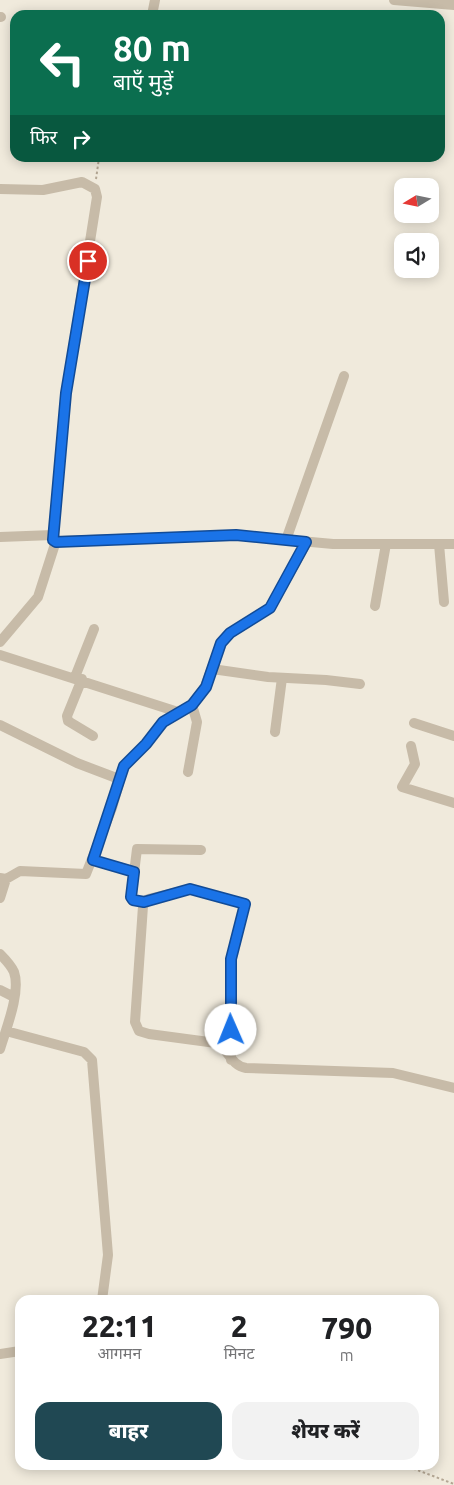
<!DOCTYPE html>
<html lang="hi">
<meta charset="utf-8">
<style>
:root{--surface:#fff;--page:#f2f2f2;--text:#202124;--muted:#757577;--accent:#204853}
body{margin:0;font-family:Ubuntu,"Noto Sans Devanagari",sans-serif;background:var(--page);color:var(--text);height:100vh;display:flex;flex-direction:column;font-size:19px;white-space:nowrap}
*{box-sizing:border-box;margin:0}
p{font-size:16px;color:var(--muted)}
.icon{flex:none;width:28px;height:28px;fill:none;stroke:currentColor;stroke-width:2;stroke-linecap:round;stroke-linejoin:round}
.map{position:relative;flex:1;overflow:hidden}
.details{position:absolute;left:15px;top:1295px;width:424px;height:175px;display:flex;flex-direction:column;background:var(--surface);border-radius:15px;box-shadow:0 2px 12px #0003}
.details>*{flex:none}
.banner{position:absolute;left:10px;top:10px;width:435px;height:152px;border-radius:15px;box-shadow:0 2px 12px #0003;background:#0b6e4f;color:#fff;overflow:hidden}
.needle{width:32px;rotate:260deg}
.tools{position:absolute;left:394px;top:178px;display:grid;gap:10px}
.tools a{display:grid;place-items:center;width:45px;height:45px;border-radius:10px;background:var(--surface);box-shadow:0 2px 12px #0003;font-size:25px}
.pin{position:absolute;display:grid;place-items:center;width:42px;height:42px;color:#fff;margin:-21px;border:2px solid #fff;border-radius:50%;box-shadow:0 1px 5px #0007}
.me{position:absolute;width:55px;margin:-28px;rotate:359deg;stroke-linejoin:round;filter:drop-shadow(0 0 4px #0008)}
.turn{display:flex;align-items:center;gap:18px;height:105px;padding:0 20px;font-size:22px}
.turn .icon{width:65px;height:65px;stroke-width:2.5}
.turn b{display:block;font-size:35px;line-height:42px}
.then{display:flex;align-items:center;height:48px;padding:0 20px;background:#0003;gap:10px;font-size:19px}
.eta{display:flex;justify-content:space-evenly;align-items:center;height:85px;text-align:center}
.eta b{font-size:30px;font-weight:800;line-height:35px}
.action{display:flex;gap:10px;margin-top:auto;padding:10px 20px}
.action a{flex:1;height:58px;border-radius:15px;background:var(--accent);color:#fff;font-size:20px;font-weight:800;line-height:58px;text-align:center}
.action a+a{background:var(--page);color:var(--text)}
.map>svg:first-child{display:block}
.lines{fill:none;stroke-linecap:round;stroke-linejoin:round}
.path{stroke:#b3a693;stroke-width:2;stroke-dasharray:2.5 2.5;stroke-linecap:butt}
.street{stroke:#c7bba8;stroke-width:10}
.route-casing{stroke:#114b97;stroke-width:12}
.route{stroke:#1a73e8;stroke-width:9}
</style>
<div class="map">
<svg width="454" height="1485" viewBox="0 0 454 1485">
<rect width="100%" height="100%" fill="#f0eadc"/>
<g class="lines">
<!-- path -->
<path class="path" d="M96 179 99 158
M404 1465 454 1484"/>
<!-- street -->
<path class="street" d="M394 0 454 5
M152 15 155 0
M0 17H1
M0 189 43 190 82 182 95 189 97 197 66 393 53 540 56 541 236 535 333 544H454
M0 537 53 535
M286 540 344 376
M439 544 444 602
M375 606 386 544
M0 642 38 597 56 541
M0 655 178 712
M212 669 268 677 326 680 360 684
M75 677 94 629
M82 679 67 716 68 721 93 736
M414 723 454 736
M0 725 77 763 119 779
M275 732 282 678
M411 746 415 764 402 787 454 803
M188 772 197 722 192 705
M93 860 134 872
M0 878 6 879 20 871 86 874 112 808 124 766 146 744 163 722 192 705 205 687 221 643 230 633 270 608 307 542
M0 898 6 879
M144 902 133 900 131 897 137 849 201 850
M0 954C5 959 11 965 14 972 21 992 6 1029 0 1049
M0 990 14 997
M6 1031 84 1052 92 1060 108 1255 102 1300
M231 1060V959L245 904 190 889 148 899 143 906 135 1022 139 1031 149 1034 216 1043C229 1049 230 1065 246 1068L393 1073 454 1088
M0 1354 20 1351"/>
</g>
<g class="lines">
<defs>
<path id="route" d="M88 261 66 393 53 540 56 542 236 535 306 542 270 608 230 633 221 643 206 687 192 705 163 722 146 744 124 766 93 860 134 872 131 897 133 900 144 902 190 889 245 904 231 959V1030"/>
</defs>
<!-- route casing -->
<use href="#route" class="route-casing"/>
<!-- route -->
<use href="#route" class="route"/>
</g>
</svg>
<div class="tools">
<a><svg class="needle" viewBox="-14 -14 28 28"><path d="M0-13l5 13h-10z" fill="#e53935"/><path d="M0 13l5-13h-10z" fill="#757577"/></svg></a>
<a><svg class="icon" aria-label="sound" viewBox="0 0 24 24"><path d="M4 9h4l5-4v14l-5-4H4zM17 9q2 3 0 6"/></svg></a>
</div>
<div class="pin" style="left:88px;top:261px;background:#d93025"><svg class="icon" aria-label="arrive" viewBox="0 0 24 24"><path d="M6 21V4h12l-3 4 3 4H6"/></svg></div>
<svg class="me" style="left:231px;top:1030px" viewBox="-20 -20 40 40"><circle r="19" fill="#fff"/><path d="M0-13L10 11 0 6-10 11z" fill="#1a73e8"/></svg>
<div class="banner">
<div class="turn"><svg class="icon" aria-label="left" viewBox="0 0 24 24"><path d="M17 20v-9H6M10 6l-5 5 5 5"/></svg><div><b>80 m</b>बाएँ मुड़ें</div></div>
<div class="then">फिर<svg class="icon" aria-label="right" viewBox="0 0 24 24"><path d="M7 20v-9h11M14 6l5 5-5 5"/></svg></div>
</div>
<section class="details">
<div class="eta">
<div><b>22:11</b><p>आगमन</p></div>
<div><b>2</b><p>मिनट</p></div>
<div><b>790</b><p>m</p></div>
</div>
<div class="action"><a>बाहर</a><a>शेयर करें</a></div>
</section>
</div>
